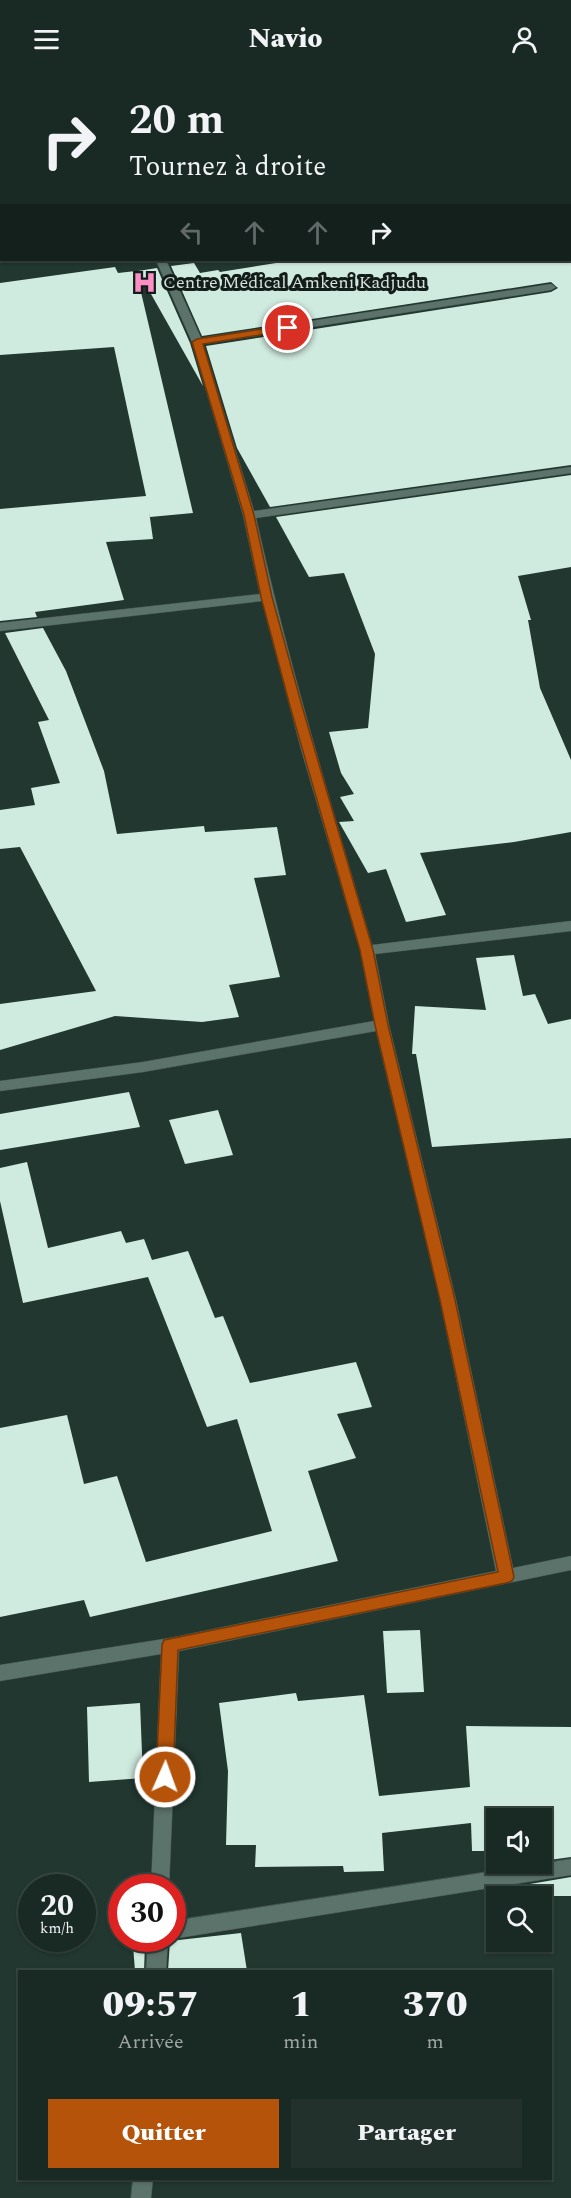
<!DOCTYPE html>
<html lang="fr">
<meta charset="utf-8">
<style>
:root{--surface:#192923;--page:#22312b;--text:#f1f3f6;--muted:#9fa6a6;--line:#374541;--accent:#b45309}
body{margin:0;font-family:Spectral,serif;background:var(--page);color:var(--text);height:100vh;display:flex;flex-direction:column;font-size:22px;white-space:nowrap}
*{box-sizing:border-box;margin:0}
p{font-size:20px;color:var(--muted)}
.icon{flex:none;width:33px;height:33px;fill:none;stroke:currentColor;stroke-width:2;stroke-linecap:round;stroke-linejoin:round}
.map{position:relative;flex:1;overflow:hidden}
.drawer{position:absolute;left:18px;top:1892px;width:534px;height:210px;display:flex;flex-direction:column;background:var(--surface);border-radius:0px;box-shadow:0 2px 4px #0004,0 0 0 2px var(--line)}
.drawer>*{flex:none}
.banner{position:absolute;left:0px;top:0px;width:572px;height:183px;box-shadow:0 2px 4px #0004,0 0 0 2px var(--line);background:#192923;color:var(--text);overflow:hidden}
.fabs{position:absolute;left:486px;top:1730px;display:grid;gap:12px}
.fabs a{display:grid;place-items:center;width:66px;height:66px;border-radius:0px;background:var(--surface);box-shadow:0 2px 4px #0004,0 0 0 2px var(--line);font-size:30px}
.speed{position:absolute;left:18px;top:1796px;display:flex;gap:12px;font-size:30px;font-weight:700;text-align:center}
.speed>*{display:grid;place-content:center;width:78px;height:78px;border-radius:50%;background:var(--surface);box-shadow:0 2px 4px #0004,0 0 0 2px var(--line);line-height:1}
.speed small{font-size:15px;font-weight:400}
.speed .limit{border:9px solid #d22;background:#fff;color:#111}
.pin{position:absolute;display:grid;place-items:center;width:51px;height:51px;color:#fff;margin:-26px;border:3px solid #fff;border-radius:50%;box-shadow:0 2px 6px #0007}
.me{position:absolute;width:66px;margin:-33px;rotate:2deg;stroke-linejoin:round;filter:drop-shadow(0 0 4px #0008)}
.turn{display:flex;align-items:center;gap:21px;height:126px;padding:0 30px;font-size:27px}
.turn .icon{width:78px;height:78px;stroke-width:2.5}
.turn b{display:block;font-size:42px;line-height:51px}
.lanes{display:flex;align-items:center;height:57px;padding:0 30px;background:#0003;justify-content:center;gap:30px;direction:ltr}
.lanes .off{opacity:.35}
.eta{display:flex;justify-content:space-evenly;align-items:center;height:102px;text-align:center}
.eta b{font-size:36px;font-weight:800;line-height:42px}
.action{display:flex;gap:12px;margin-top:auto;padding:12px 30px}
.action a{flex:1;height:69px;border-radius:0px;background:var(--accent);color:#fff;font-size:24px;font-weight:800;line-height:69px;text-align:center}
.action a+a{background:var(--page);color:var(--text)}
header{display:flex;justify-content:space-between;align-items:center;height:78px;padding:0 30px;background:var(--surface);font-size:27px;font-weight:800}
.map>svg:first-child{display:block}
.building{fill:#cfeadf}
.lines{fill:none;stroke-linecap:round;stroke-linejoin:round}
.minor-casing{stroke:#41544e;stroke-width:1}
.minor{fill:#5b736a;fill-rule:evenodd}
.route{fill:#b45309;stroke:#753606;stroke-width:1.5}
.labels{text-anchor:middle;stroke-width:6;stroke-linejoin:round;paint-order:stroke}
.far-poi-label{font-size:18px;fill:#d3e0db;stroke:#121c18;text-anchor:start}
</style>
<header><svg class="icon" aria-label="menu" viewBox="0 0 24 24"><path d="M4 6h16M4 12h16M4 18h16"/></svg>Navio<svg class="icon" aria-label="person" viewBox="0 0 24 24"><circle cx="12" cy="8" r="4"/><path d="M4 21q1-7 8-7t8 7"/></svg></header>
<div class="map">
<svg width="571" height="2120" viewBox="0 0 571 2120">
<rect width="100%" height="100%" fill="#21372f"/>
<!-- building -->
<path class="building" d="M295 182H571V387L270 429 237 370 206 268 551 214 558 210 551 204 202 258 171 188 194 185 200 195 218 192 220 194Z
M115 189 118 195 136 193 193 435 150 439 149 433 153 461 106 464 124 522 35 534 37 539 0 543V431L146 418 114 269 0 277V205Z
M157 190 190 265 203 308 138 193Z
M571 397V489L518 498 531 542H528L540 610 571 682V754L514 764 420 775 446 837 406 844 386 791 368 795 339 744 354 743 340 719 354 716 341 695 329 654 368 650 375 576 344 495 309 499 276 439Z
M43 550 66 593 104 693 117 756 204 748 205 754 277 749 286 797 254 800 280 899 229 907 239 939 202 944 115 938 0 972V926L96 913 20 769 0 771V732L35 727 31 710 60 705 38 644 49 642 5 555Z
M514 877 523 918 535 916 548 946 571 941V1060L432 1069 416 976H412L415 928 486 932 476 880Z
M129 1014 140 1049 0 1072V1036Z
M218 1032 233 1077 185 1086 169 1042Z
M27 1084 48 1170 121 1153 126 1165 144 1161 152 1182 188 1173 215 1240 223 1238 250 1305 356 1284 372 1329 337 1336 356 1380 308 1393 338 1483 90 1539 84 1522 0 1539V1350L67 1337 84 1406 117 1398 146 1484 272 1453 237 1341 207 1349 148 1199 23 1225 0 1123V1090Z
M420 1552 424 1614 387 1615 383 1553Z
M296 1615 298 1623 364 1617 379 1718 470 1709 466 1648 571 1649V1779L542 1783V1740H496V1773H472L471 1745 382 1755 384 1793 344 1794 343 1788 255 1789 256 1767H226L228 1693 219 1625Z
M140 1625 143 1700 89 1704 87 1629Z
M571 1799V1818H507L506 1810Z
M241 1855 247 1893H168L170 1863Z
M145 1866 144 1893H135L133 1867Z"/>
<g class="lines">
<defs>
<path id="minor" d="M106 0H116V2H106Z
M558 0H571V3L557 2Z
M0 105H2V111H0Z
M156 182H166L201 260 551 206 556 209 551 212 203 266 254 433 571 389V395L256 440C288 584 331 725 372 867L571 843V853L375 876 389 947 456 1222 513 1490 571 1478V1492L179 1573 169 1809H151L161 1576 0 1603V1587L170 1560 496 1493 440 1222 376 953 143 994 0 1013V1003L143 984 374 943 360 872 301 671 262 523 0 553V545L260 516 243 437 192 264Z
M571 1781V1797L172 1861 170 1860H172V1843Z
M148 1860H168L166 1893H146Z
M133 2100H153L151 2120H131Z"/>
</defs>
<!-- minor casing -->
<use href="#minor" class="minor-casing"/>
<!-- minor -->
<use href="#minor" class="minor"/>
</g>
<!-- route -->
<path class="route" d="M288 247 291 248V252L203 266 254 437 272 519 302 628 373 872 388 947 455 1222 514 1499 512 1503 506 1505 178 1572 173 1699 170 1704 165 1706 159 1704 156 1699 162 1567 164 1562 498 1494 440 1222 375 947 360 872 290 628 261 519 244 437 192 264 197 261Z"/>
<!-- icons -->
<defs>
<symbol id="hospital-bare" viewBox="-9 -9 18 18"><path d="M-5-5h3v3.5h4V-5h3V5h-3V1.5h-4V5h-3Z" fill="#fb8fc5" stroke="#121c18" stroke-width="2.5" paint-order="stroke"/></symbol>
</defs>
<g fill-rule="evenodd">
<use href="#hospital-bare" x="128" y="188" width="33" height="33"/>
</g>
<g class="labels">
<!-- far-poi labels -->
<g class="far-poi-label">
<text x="163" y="210">Centre Médical Amkeni Kadjudu</text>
</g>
</g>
</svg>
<div class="fabs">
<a><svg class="icon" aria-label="sound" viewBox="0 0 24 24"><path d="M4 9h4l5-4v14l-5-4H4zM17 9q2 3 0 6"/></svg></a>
<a><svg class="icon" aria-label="search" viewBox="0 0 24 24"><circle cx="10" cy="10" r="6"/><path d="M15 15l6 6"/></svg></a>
</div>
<div class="speed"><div>20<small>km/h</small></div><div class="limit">30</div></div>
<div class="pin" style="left:288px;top:250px;background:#d93025"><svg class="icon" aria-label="arrive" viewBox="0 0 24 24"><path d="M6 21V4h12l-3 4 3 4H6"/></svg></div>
<svg class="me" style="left:165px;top:1699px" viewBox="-20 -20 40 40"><circle r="17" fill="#b45309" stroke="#fff" stroke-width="3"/><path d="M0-11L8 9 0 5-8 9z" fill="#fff"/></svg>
<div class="banner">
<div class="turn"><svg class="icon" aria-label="right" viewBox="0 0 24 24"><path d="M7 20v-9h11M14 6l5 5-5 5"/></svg><div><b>20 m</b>Tournez à droite</div></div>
<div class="lanes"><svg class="icon off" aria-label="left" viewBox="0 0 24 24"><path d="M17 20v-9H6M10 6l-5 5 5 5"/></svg><svg class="icon off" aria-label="ahead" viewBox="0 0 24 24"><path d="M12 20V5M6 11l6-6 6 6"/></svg><svg class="icon off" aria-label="ahead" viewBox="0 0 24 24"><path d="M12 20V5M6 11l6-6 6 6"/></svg><svg class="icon" aria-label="right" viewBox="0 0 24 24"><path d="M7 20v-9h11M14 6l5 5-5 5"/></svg></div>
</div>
<section class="drawer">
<div class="eta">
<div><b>09:57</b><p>Arrivée</p></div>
<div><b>1</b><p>min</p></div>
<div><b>370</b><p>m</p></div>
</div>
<div class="action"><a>Quitter</a><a>Partager</a></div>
</section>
</div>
